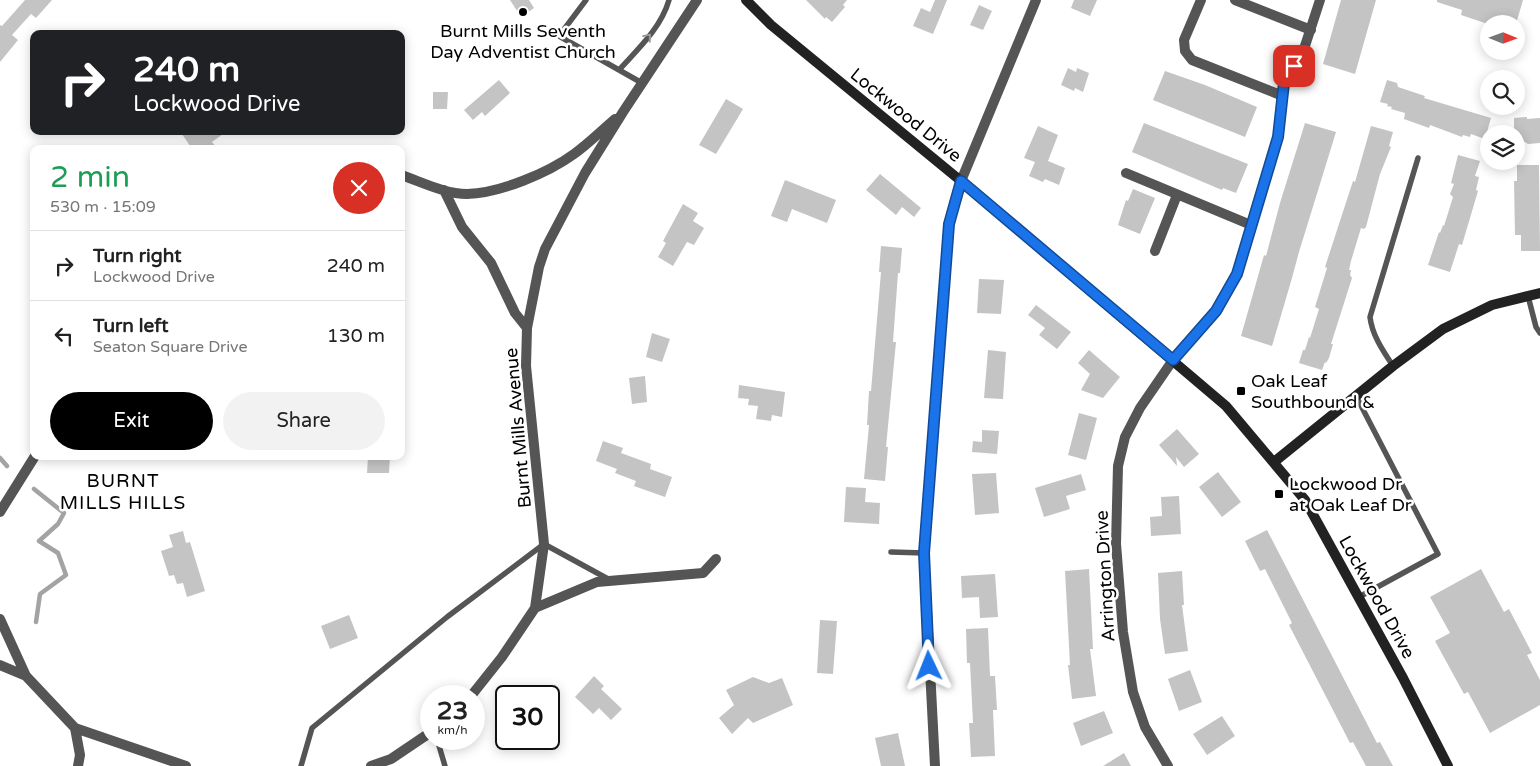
<!DOCTYPE html>
<meta charset="utf-8">
<style>
:root{--surface:#fff;--page:#f2f2f2;--text:#222;--muted:#767676;--line:#e0e0e0;--accent:#000}
body{margin:0;font-family:"Varela Round",sans-serif;background:var(--page);color:var(--text);height:100vh;display:flex;flex-direction:column;font-size:19px;white-space:nowrap}
*{box-sizing:border-box;margin:0}
p{font-size:16px;color:var(--muted)}
.icon{flex:none;width:28px;height:28px;fill:none;stroke:currentColor;stroke-width:2;stroke-linecap:round;stroke-linejoin:round}
.map{position:relative;flex:1;overflow:hidden}
.panel{position:absolute;left:30px;top:145px;width:375px;height:315px;display:flex;flex-direction:column;background:var(--surface);border-radius:10px;box-shadow:0 2px 12px #0003}
.panel>*{flex:none}
.guide{position:absolute;left:30px;top:30px;width:375px;height:105px;border-radius:10px;box-shadow:0 2px 12px #0003;background:#202124;color:#fff;overflow:hidden}
.needle{width:32px;rotate:91deg}
.controls{position:absolute;left:1480px;top:15px;display:grid;gap:10px}
.controls a{display:grid;place-items:center;width:45px;height:45px;border-radius:50%;background:var(--surface);box-shadow:0 2px 12px #0003;font-size:25px}
.speed{position:absolute;left:420px;top:685px;display:flex;gap:10px;font-size:25px;font-weight:700;text-align:center}
.speed>*{display:grid;place-content:center;width:65px;height:65px;border-radius:50%;background:var(--surface);box-shadow:0 2px 12px #0003;line-height:1}
.speed small{font-size:12px;font-weight:400}
.speed .limit{border:2px solid #111;border-radius:8px;background:#fff;color:#111}
.pin{position:absolute;display:grid;place-items:center;width:42px;height:42px;color:#fff;margin:-21px;border-radius:10px;box-shadow:0 2px 8px #0006}
.me{position:absolute;width:55px;margin:-28px;rotate:358deg;stroke-linejoin:round;filter:drop-shadow(0 0 4px #0008)}
.turn{display:flex;align-items:center;gap:18px;height:105px;padding:0 20px;font-size:22px}
.turn .icon{width:65px;height:65px;stroke-width:2.5}
.turn b{display:block;font-size:35px;line-height:42px}
.round{display:grid;place-items:center;flex:none;width:52px;height:52px;border-radius:26px;background:var(--page)}
.overview{display:flex;align-items:center;justify-content:space-between;height:85px;padding:0 20px}
h1{font-size:30px;font-weight:600;line-height:38px;color:#1e9e55}
.primary-button{display:flex;gap:10px;margin-top:auto;padding:10px 20px}
.primary-button a{flex:1;height:58px;border-radius:30px;background:var(--accent);color:#fff;font-size:20px;font-weight:600;line-height:58px;text-align:center}
.primary-button a+a{background:var(--page);color:var(--text)}
ul{padding:0;list-style:none}
li{display:flex;align-items:center;gap:15px;height:70px;padding:0 20px;border-top:1px solid var(--line)}
li div{flex:1}
li b{display:block;font-size:19px}
li em{font-style:normal}
.map>svg:first-child{display:block}
.lines{fill:none;stroke-linecap:round;stroke-linejoin:round}
.stream{stroke:#a3a3a3;stroke-width:4.5}
.building{fill:#c4c4c4}
.lane{stroke:#555;stroke-width:5.5}
.street{stroke:#555;stroke-width:10}
.secondary{stroke:#222;stroke-width:10}
.oneway{stroke:#999}
.route-casing{stroke:#114b97;stroke-width:12}
.route{stroke:#1a73e8;stroke-width:9}
.poi-dot{fill:#000;stroke:#fff;stroke-width:2}
.labels{text-anchor:middle;stroke-width:5;stroke-linejoin:round;paint-order:stroke}
.poi-label{font-size:18px;fill:#000;stroke:#fff;text-anchor:start}
.street-label{font-size:18px;fill:#000;stroke:#fff}
.neighbourhood-label{font-size:19px;letter-spacing:1px;fill:#000;stroke:#fff}
</style>
<div class="map">
<svg width="1540" height="766" viewBox="0 0 1540 766">
<rect width="100%" height="100%" fill="#fff"/>
<g class="lines">
<!-- stream -->
<path class="stream" d="M0 458 7 466
M34 489 64 513 58 524 39 541 58 553 66 575 40 594 36 622"/>
</g>
<!-- building -->
<path class="building" d="M25 0H52L36 18 31 14 12 35 18 40 0 62V25L2 26Z
M510 0H529L534 8 521 17Z
M806 0H847L843 5 845 7 832 22 826 17 825 19Z
M935 0H947L933 34 913 26 921 8 930 12Z
M1074 0H1097L1090 16 1071 8Z
M1341 0H1376L1355 74 1323 64Z
M1437 0H1523L1516 24H1488L1461 15 1462 10 1437 2Z
M979 5 992 11 983 30 970 25Z
M1068 68 1076 72 1077 68 1089 73 1083 92 1075 88 1074 91 1061 85Z
M1165 71 1205 85 1257 107 1245 137 1153 100Z
M499 80 510 93 485 116 482 112 473 120 464 110Z
M1387 80 1397 83 1398 87 1425 96 1424 98 1491 118 1485 139 1471 134 1470 137 1463 135 1462 137 1430 125 1429 128 1404 119 1405 113 1391 109 1392 107 1387 106 1388 104 1380 102Z
M433 92H448L447 109H433Z
M726 99 743 109 716 154 699 145Z
M1527 117V119L1540 118V143L1528 144 1523 141H1516V134H1514V118Z
M1144 123 1248 164 1236 193 1223 188 1222 190 1132 152Z
M1305 123 1336 132 1299 252 1292 278 1272 346 1241 336 1264 255 1266 256 1280 203Z
M1038 126 1058 135 1048 161 1065 168 1059 185 1045 179 1043 182 1029 176 1035 162 1024 158Z
M1371 126 1393 132 1389 146 1391 147 1380 174 1366 227 1364 229 1361 228 1351 261 1349 270H1351L1350 275 1352 278 1331 344H1333L1329 358 1326 363 1325 362 1322 370 1299 363 1303 350H1305L1309 337 1310 338 1319 309 1315 307 1327 268 1325 267 1353 181 1355 182Z
M180 131H227L212 142 218 149H192Z
M1458 155 1480 161 1475 176 1479 177 1476 190 1478 191 1462 245 1459 244 1450 272 1428 265 1439 232 1440 233 1443 225 1444 226 1453 197 1450 194 1454 184 1451 183Z
M1517 165H1539L1540 251H1521V235H1515L1514 181H1517Z
M880 174 921 208 914 217 902 207 896 215 866 190Z
M785 180 836 200 827 223 792 209 787 222 771 216Z
M1133 189 1155 198 1140 234 1118 225 1126 200 1128 201Z
M683 204 698 213 693 221 704 228 694 245 687 242 673 266 658 257 666 243 663 241Z
M881 246 902 248 900 273H898L893 342H896L886 447H888L885 481 864 479 869 425H867L869 391H871L881 272H879Z
M979 279 1004 280 1001 314 977 313Z
M1036 305 1071 332 1057 349 1039 335 1045 328 1028 315Z
M652 333 670 339 662 362 646 357Z
M988 350 1006 352 1003 399 984 398Z
M1089 350 1120 377 1103 398 1081 390 1090 374 1078 363Z
M645 376 647 402 632 404 629 378Z
M739 385 785 392 782 417 772 415 771 421 756 419 758 406 748 405 749 399 738 398Z
M1079 413 1097 418 1086 460 1068 455Z
M1177 429 1199 454 1184 467 1176 457 1177 466 1159 445Z
M982 430 999 431 997 454 972 452 973 441 982 442Z
M603 441 623 448 621 453 651 464 650 469 672 477 665 497 634 486 636 481 615 473 617 469 596 461Z
M368 456H390L389 473H367Z
M1218 472 1241 502 1222 517 1199 487Z
M996 473 999 513 975 515 972 474Z
M1081 474 1086 490 1066 496 1070 509 1044 517 1035 488Z
M846 487 866 488 865 502 880 503 879 524 844 522Z
M1179 496 1181 534 1151 536 1150 517 1162 516 1161 497Z
M1267 530 1377 743 1380 742 1393 766H1366L1353 742 1350 743 1289 625 1292 623 1265 569 1260 571 1245 541Z
M183 531 186 543 190 542 205 591 187 597 183 583 177 584 174 575 169 576 161 551 173 547 169 535Z
M1089 569 1093 649H1090L1096 696 1072 699 1068 665H1070L1065 571Z
M1481 569 1504 612 1509 609 1532 653 1527 655 1540 680V705L1490 733 1468 692 1464 694 1435 641 1450 633 1430 597Z
M1182 571 1184 605H1182L1188 651 1165 654 1160 619 1158 573Z
M995 574 998 617 980 618 979 597 962 598 961 576Z
M349 615 358 638 330 649 321 626Z
M820 620 837 621 833 674 817 673Z
M988 628 990 676H995L997 710H993L995 756 971 757 969 723H973L970 663H967L966 629Z
M1190 670 1202 702 1179 711 1168 679Z
M594 676 604 686 601 689 622 709 611 720 599 708 593 714 575 697Z
M753 677 769 683 782 678 793 705 753 723 748 718 732 734 719 718 734 705 726 690Z
M1104 711 1113 733 1081 746 1073 723Z
M1222 716 1235 736 1207 755 1193 734Z
M898 733 905 766H881L875 738Z
M1124 753 1131 766H1103Z"/>
<g class="lines">
<!-- lane -->
<path class="lane" d="M586 0 559 36 642 83
M619 70C638 49 661 28 669 0
M1528 296 1536 327 1540 333
M1393 366C1383 351 1372 335 1370 317L1418 158
M1356 396 1438 554 1359 597
M891 552 924 553
M437 739 445 766
M301 766 312 728 447 617 544 544 610 580"/>
<!-- street -->
<path class="street" d="M1201 0 1184 40 1185 51 1192 60 1283 96
M1235 0 1311 30
M1126 173 1251 225
M401 175C422 182 445 194 467 194 500 193 548 173 574 154 588 144 601 131 615 119
M444 190 462 227 491 263 515 313 527 328
M1155 251 1177 195
M0 512 35 456
M535 608 597 582 703 573 716 559
M0 619 26 676 75 728 80 755 78 766
M0 665 26 676
M471 696 502 657 535 608 544 544 526 366 527 328 539 267 545 249 585 173 623 112 697 0
M75 728 186 766
M371 766 391 759 431 732
M935 766 924 553 949 224 961 181 1036 0
M1168 766 1145 727 1133 692 1123 632 1116 544 1118 466 1125 437 1140 408 1173 360 1216 311 1237 274 1278 137 1284 83 1304 49 1320 0"/>
<!-- secondary -->
<path class="secondary" d="M746 0 771 25 961 181 1226 406 1305 500 1403 678 1448 766
M1274 462 1393 366 1443 329 1492 305 1540 293"/>
</g>
<!-- one-way arrows -->
<defs><path id="oneway-chevron" d="M-2-3.5L2.5 0L-2 3.5" fill="none" stroke-width="1.6" stroke-linecap="round" stroke-linejoin="round" transform="scale(1.25)"/></defs>
<use class="oneway" href="#oneway-chevron" transform="translate(648 37) rotate(-50)"/>
<g class="lines">
<defs>
<path id="route" d="M929 666 924 553 949 224 961 181 1173 360 1216 311 1237 274 1278 137 1284 83 1294 66"/>
</defs>
<!-- route casing -->
<use href="#route" class="route-casing"/>
<!-- route -->
<use href="#route" class="route"/>
</g>
<!-- markers -->
<g class="poi-dot">
<circle cx="523" cy="12" r="5"/>
<rect x="1236" y="386" width="10" height="10" rx="2.5"/>
<rect x="1274" y="489" width="10" height="10" rx="2.5"/>
</g>
<g class="labels">
<!-- poi labels -->
<g class="poi-label">
<text x="523" y="37" text-anchor="middle">Burnt Mills Seventh<tspan x="523" dy="21">Day Adventist Church</tspan></text>
<text x="1251" y="387">Oak Leaf<tspan x="1251" dy="21">Southbound &amp;</tspan></text>
<text x="1289" y="490">Lockwood Dr<tspan x="1289" dy="21">at Oak Leaf Dr</tspan></text>
</g>
<!-- street labels -->
<g class="street-label">
<text transform="translate(906 115) rotate(39)" y="6">Lockwood Drive</text>
<text transform="translate(518 428) rotate(-95)" y="6">Burnt Mills Avenue</text>
<text transform="translate(1105 576) rotate(-93)" y="6">Arrington Drive</text>
<text transform="translate(1377 597) rotate(61)" y="6">Lockwood Drive</text>
</g>
<!-- neighbourhood labels -->
<g class="neighbourhood-label">
<text x="123" y="487">BURNT<tspan x="123" dy="22">MILLS HILLS</tspan></text>
</g>
</g>
</svg>
<div class="controls">
<a><svg class="needle" viewBox="-14 -14 28 28"><path d="M0-13l5 13h-10z" fill="#e53935"/><path d="M0 13l5-13h-10z" fill="#767676"/></svg></a>
<a><svg class="icon" aria-label="search" viewBox="0 0 24 24"><circle cx="10" cy="10" r="6"/><path d="M15 15l6 6"/></svg></a>
<a><svg class="icon" aria-label="layers" viewBox="0 0 24 24"><path d="M12 4l9 5-9 5-9-5zM3 14l9 5 9-5"/></svg></a>
</div>
<div class="speed"><div>23<small>km/h</small></div><div class="limit">30</div></div>
<div class="pin" style="left:1294px;top:66px;background:#d93025"><svg class="icon" aria-label="arrive" viewBox="0 0 24 24"><path d="M6 21V4h12l-3 4 3 4H6"/></svg></div>
<svg class="me" style="left:929px;top:666px" viewBox="-20 -20 40 40"><path d="M0-17L14 15 0 8-14 15z" fill="#1a73e8" stroke="#fff" stroke-width="4"/></svg>
<div class="guide">
<div class="turn"><svg class="icon" aria-label="right" viewBox="0 0 24 24"><path d="M7 20v-9h11M14 6l5 5-5 5"/></svg><div><b>240 m</b>Lockwood Drive</div></div>
</div>
<section class="panel">
<div class="overview"><div><h1>2 min</h1><p>530 m · 15:09</p></div><a class="round" style="background:#d93025;color:#fff"><svg class="icon" aria-label="close" viewBox="0 0 24 24"><path d="M6 6l12 12M18 6L6 18"/></svg></a></div>
<ul>
<li><svg class="icon" aria-label="right" viewBox="0 0 24 24"><path d="M7 20v-9h11M14 6l5 5-5 5"/></svg><div><b>Turn right</b><p>Lockwood Drive</p></div><em>240 m</em></li>
<li><svg class="icon" aria-label="left" viewBox="0 0 24 24"><path d="M17 20v-9H6M10 6l-5 5 5 5"/></svg><div><b>Turn left</b><p>Seaton Square Drive</p></div><em>130 m</em></li>
</ul>
<div class="primary-button"><a>Exit</a><a>Share</a></div>
</section>
</div>
